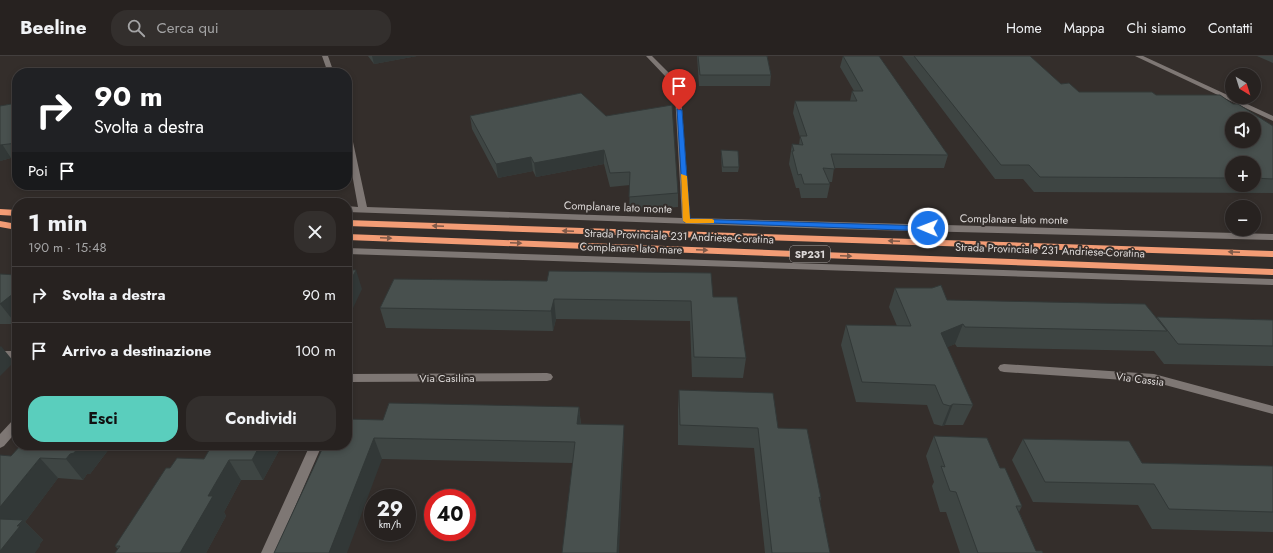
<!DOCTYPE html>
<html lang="it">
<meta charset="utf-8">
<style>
:root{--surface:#272220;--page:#332f2d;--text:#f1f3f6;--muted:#a4a4a5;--line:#433f3e;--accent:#5acebd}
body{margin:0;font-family:Jost,sans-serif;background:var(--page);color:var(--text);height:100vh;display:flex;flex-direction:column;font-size:15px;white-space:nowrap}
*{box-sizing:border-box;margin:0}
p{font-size:13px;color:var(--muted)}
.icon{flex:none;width:22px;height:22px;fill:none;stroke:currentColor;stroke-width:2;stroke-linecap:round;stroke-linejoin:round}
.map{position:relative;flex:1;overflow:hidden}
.sheet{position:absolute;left:12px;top:142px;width:340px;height:252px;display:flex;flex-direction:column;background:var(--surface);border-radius:16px;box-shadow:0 2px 6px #0003,0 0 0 1px var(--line)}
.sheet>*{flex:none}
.banner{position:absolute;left:12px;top:12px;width:340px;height:122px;border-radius:16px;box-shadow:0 2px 6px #0003,0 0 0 1px var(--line);background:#202124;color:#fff;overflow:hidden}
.needle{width:26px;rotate:142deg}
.buttons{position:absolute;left:1225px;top:12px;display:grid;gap:8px}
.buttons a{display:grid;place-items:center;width:36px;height:36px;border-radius:50%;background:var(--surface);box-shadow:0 2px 6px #0003,0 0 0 1px var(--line);font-size:20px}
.speed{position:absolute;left:364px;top:433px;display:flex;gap:8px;font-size:20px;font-weight:700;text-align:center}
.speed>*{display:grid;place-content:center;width:52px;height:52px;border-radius:50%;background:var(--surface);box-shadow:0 2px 6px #0003,0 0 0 1px var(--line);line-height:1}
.speed small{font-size:10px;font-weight:400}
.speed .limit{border:6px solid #d22;background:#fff;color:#111}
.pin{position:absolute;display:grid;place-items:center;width:34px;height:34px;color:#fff;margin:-41px -17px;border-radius:50% 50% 50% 0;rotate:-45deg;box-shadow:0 0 4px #0007}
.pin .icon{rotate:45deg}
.me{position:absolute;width:44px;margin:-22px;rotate:271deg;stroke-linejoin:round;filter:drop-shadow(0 0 3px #0008)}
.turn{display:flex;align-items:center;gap:14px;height:84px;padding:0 16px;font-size:18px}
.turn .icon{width:52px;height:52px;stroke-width:2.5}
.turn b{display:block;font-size:28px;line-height:34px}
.then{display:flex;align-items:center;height:38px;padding:0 16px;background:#0003;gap:8px;font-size:15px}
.round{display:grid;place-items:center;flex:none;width:42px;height:42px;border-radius:16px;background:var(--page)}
.overview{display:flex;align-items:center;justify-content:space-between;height:68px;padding:0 16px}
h1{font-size:24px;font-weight:700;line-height:30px}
.primary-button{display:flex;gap:8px;margin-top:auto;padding:8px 16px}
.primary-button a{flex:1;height:46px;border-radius:16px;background:var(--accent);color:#111;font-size:16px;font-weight:700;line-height:46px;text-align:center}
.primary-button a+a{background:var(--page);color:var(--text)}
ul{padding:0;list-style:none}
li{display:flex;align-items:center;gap:12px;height:56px;padding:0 16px;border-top:1px solid var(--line)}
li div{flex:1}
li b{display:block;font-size:15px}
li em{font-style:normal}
header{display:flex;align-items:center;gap:24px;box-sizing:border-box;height:56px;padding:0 20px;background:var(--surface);border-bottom:1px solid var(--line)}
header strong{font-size:19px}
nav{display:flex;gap:22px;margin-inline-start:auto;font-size:14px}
.search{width:280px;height:36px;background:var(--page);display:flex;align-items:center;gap:10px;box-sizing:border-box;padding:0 14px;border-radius:16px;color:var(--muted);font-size:15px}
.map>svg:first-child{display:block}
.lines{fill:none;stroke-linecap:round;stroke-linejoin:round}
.minor{fill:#7e7774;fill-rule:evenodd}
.highway{fill:#f39c75;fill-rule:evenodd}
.wall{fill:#3e4543;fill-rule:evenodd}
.shaded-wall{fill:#323837}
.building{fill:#48504e;stroke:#323837;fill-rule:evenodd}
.oneway{fill:#805a49}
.route{fill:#1a73e8;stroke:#114b97}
.slow{fill:#f59e0b}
.labels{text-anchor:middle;stroke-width:4;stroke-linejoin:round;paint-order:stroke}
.shield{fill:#342e2b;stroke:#aaa6a4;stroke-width:1}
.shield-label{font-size:10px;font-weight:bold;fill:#ddd9d8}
.street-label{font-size:11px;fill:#ddd9d8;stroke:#342e2b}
</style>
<header>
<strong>Beeline</strong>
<div class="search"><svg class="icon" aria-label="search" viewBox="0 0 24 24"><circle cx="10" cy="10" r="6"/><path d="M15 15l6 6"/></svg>Cerca qui</div>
<nav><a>Home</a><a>Mappa</a><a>Chi siamo</a><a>Contatti</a></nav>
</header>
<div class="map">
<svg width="1273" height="497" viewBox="0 0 1273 497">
<rect width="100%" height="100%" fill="#342e2b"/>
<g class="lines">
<!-- minor -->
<path class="minor" d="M322 0H328L334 17H328Z
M646 0H652L670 18 681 39 690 162 1273 178V184L834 173 347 156V150L358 151 347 90V70L350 72 367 151 682 162 675 39 665 20Z
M1135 0H1143L1273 60V65Z
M347 192 1273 223V229L347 198Z
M0 295H17V303H0Z
M1004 308 1154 318 1273 350V358L1154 326 1004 316 1000 315 998 312 1000 309Z
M547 317 551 318 553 321 551 324 547 325 347 326V318Z
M17 362V375L4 390 0 392V378L13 364Z
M310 389H322L275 497H261Z"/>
<!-- highway -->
<path class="highway" d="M0 153 17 154V160L0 159Z
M347 164 1273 195V201L347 170Z
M0 165 17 168V174L0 171Z
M347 178 1273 213V219L347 184Z"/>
</g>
<!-- wall -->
<path class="wall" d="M368 0H417L374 8Z
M697 0H767L771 19 770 30H699Z
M843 0 948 99 944 112H834L832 126H829L830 128 827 142H801L799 132H796L789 108 792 88 799 89 800 81 793 57 795 45H850L852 35H854L840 11Z
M902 0H1030L1061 28 1079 36 1156 39 1233 48 1273 70V137L1034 136 1023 123H995ZM1232 107H1254V129H1232Z
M1257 0H1273V7Z
M581 37 678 137V151L629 155 630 129 610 131 604 108 536 121 533 115 498 122 472 73 470 60Z
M17 47V102H11L0 105V50Z
M721 94 739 111 738 116H722L721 99Z
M0 218 17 219V267L16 268H0Z
M547 225 713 241 746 302 743 322 692 321 690 265 556 263 553 275 386 272 380 252Z
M895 232 947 244 1157 262V261L1273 264V310L1164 308 1154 295 957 291 955 288 947 291 973 349 963 369H945L942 370 934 368 927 349 856 346 841 289 846 269 897 270 889 251Z
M679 334 778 372 821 442 820 446 830 497H765L754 392 678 389V354Z
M579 351 581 368 624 389 573 407 382 403 274 497 383 364Z
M934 380 1000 412 1022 450 1019 456 1036 495 1043 497H960L946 456H940L932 430 934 426 926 400Z
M1023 383 1142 407 1273 410V476L1152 473 1138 449 1033 446 1012 404Z
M112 389 90 418H87L83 424 58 422 25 466 43 484 39 489 40 490 0 497 11 400Z
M282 389 263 424H241L224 456 226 460 206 497H115L118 493 115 490 170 412 204 403Z"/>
<!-- shaded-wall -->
<path class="shaded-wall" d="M372 0H417L374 8Z
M2 88 11 102 0 105V89Z
M604 94V108L536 121 534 107Z
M531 101 533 115 498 122 496 108Z
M356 214 362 233 347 265V232Z
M14 237 17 241V267L16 268 0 248Z
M554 243 556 263 553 275 551 255Z
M963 268 955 288 934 297 941 277Z
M1 290 14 306 0 320V291Z
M953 348 945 369 942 370 950 350Z
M579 351 581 371 577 368Z
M624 369V389L619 497H617Z
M374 382 382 403 347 497H329Z
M80 389H112L90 418H87L83 424 66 403 70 398Z
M260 389H282L263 424 252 404Z
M40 402 58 422 25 466 43 484 39 489 40 490 35 497H0V451Z
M229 404 241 424 224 456 226 460 206 497H180L208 440Z"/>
<!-- building -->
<path class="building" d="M698 0H767L771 19H700Z
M843 0H879L948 99 831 98 835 113 823 112 830 128H804L801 118 798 119 792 95H794L792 88 803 89 800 80H807L795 45H857L852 35H863Z
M914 0H1030L1061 28 1069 27 1079 36H1152L1156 39H1220L1233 48H1238L1273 70V123L1254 122V107H1232V122L1040 121 1029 109H1001ZM1232 63H1254V85H1232Z
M581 37 606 60 672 49 678 137 629 141 630 116 610 117 604 94 534 107 531 101 496 108 470 60Z
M17 47V87L0 89V50Z
M721 94 738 95 739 111H723Z
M347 214H356L347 232Z
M549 215 711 217 713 241H737L746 302 694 301 691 245 554 243 551 255 380 252 394 223 547 225Z
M0 218 17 219V237H14L0 248Z
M941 229 947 244 1145 248 1167 275 965 271 963 268 941 277 973 349 953 348 950 350 943 348 935 329 862 326 846 269 911 270 895 232H932Z
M1157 261 1273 264V290L1178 288Z
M679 334 773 337 778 372 807 373 821 442 819 441 830 497H772L758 372 680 369Z
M389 347 579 351 577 368 624 369 617 497H562L575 386 374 382 329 497H274L324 389H347V363L383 364Z
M934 380 987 382 1000 412H1005L1022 450H1016L1036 495H1042L1043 497H978L956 436 950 435 941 410 945 411Z
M1023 383 1129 385 1142 407 1273 410V456L1169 453 1154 428 1045 426Z
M21 389H80L74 397 70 398 66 403 40 402 0 451V399L11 400Z
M212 389H260L252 404H229L208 440H213L180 497H115L120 490H115L166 412H170L177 402 204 403Z
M0 463 23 464 17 470H20L0 495Z"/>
<!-- one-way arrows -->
<defs><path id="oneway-solid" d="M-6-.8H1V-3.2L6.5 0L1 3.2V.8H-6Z"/></defs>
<g class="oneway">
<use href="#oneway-solid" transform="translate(438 170) rotate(-178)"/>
<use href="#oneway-solid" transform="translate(568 175) rotate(-178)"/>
<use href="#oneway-solid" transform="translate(386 182) rotate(2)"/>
<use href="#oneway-solid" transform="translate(894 185) rotate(-178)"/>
<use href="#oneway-solid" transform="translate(516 187) rotate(2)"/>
<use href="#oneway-solid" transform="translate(702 194) rotate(2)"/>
<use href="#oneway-solid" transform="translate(1234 196) rotate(-178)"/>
<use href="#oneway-solid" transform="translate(846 200) rotate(2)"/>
</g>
<!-- route -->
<path class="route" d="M677 53 682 54 690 163 928 170 931 172 928 175 684 166Z"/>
<!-- slow -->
<path class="slow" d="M681 118 687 120 690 163H712L714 164V167H686L683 165Z"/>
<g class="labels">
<!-- shield labels -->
<rect class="shield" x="790" y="190" width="40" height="16" rx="3"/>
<g class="shield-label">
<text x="810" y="202">SP231</text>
</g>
<!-- street labels -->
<g class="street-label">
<text transform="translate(618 151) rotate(2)" y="4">Complanare lato monte</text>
<text transform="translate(1014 163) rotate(1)" y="4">Complanare lato monte</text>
<text transform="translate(679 180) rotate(2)" y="4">Strada Provinciale 231 Andriese-Coratina</text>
<text transform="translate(631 192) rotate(2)" y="4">Complanare lato mare</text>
<text transform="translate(1050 194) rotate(2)" y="4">Strada Provinciale 231 Andriese-Coratina</text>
<text x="447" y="326">Via Casilina</text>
<text transform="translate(1140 323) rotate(7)" y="4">Via Cassia</text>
</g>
</g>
</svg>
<div class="buttons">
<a><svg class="needle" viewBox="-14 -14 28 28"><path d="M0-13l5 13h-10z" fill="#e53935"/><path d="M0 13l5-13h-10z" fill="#a4a4a5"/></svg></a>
<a><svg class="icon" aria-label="sound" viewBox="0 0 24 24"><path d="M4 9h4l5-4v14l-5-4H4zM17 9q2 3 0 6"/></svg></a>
<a>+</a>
<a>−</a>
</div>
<div class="speed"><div>29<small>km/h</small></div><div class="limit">40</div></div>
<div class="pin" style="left:679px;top:54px;background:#d93025"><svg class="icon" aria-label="arrive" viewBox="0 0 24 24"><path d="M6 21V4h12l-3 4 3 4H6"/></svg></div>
<svg class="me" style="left:928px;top:172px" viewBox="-20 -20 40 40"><circle r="17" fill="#1a73e8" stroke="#fff" stroke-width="3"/><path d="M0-11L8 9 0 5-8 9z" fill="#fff"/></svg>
<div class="banner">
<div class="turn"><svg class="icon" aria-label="right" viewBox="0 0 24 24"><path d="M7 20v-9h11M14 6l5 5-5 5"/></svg><div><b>90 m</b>Svolta a destra</div></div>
<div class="then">Poi<svg class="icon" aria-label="arrive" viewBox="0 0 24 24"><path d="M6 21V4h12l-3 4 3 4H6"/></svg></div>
</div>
<section class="sheet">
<div class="overview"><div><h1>1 min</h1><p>190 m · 15:48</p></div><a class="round"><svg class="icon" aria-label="close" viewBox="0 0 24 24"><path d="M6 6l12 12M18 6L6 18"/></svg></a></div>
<ul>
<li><svg class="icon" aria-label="right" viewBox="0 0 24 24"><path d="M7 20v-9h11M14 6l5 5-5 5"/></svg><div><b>Svolta a destra</b></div><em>90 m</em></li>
<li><svg class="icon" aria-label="arrive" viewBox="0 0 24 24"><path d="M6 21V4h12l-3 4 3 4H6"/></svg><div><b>Arrivo a destinazione</b></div><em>100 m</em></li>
</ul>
<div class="primary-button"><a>Esci</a><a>Condividi</a></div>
</section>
</div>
